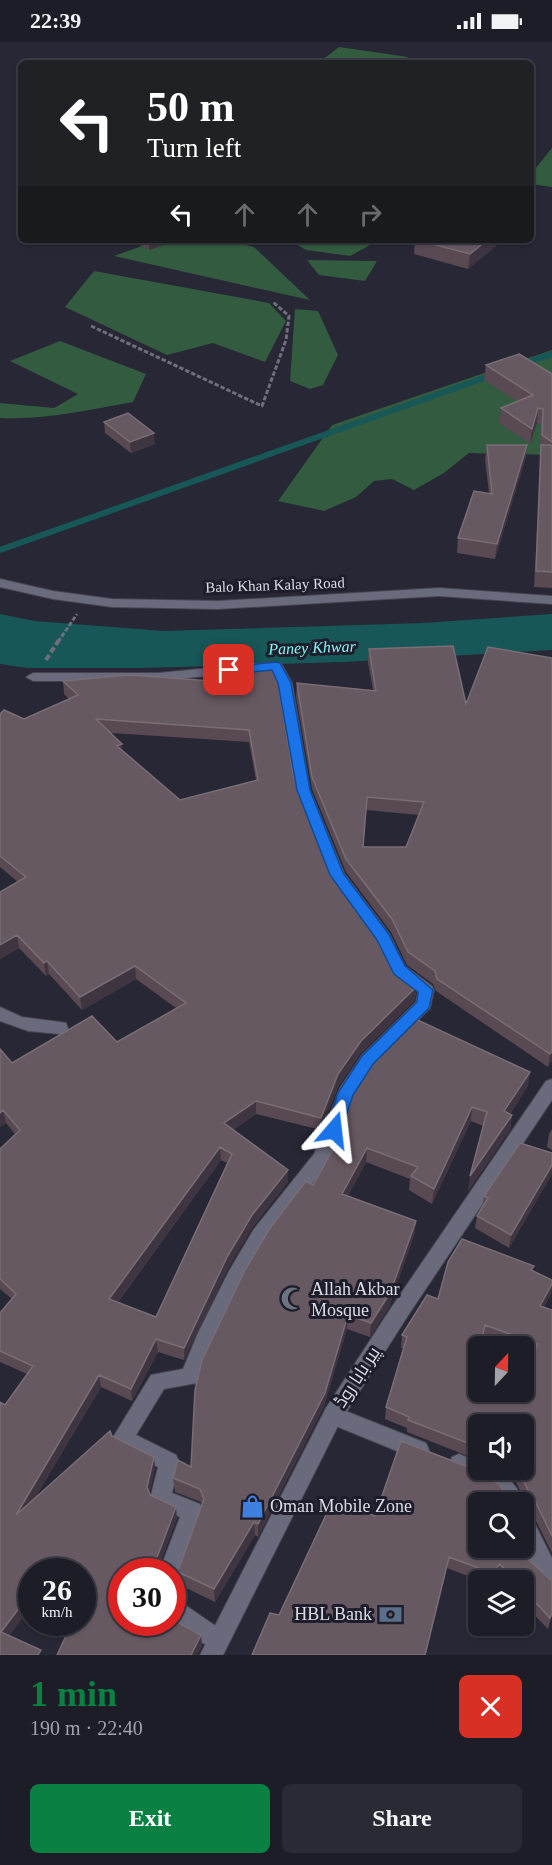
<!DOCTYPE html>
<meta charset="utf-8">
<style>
:root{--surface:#1d1d28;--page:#2a2a34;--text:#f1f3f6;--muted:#a0a2a8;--line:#3b3b45;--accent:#0b8043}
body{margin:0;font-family:"Times New Roman",Cairo,serif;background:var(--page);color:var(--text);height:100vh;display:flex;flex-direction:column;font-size:22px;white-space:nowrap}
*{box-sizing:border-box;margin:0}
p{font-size:20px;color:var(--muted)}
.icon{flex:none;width:33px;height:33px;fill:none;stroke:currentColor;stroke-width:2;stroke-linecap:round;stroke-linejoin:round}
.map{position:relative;height:1613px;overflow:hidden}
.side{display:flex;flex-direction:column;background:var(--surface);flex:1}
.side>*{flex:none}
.guide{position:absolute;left:18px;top:18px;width:516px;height:183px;border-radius:9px;box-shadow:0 2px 4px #0004,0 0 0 2px var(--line);background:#202124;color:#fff;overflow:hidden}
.needle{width:39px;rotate:22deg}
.buttons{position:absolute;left:468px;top:1294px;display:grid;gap:12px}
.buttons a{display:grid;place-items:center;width:66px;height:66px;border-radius:9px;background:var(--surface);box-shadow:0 2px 4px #0004,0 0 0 2px var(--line);font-size:30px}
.speed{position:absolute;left:18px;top:1516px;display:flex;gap:12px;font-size:30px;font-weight:700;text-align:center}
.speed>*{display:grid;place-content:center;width:78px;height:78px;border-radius:50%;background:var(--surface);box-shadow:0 2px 4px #0004,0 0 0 2px var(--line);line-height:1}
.speed small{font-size:15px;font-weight:400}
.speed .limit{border:9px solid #d22;background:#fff;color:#111}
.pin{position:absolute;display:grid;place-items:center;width:51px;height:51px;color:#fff;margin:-26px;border-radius:12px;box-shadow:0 3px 9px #0006}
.me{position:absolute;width:66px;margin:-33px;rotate:17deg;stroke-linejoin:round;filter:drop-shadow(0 0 4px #0008)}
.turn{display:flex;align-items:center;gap:21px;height:126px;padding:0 30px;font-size:27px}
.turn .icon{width:78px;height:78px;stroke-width:2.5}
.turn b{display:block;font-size:42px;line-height:51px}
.lanes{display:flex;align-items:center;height:57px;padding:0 30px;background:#0003;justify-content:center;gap:30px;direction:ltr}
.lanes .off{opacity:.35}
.round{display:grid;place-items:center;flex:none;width:63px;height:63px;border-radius:9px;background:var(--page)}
.head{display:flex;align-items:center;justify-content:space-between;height:102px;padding:0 30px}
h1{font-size:36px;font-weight:800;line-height:45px;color:var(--accent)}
.action{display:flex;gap:12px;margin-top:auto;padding:12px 30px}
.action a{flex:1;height:69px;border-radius:9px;background:var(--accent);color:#fff;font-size:24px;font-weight:800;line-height:69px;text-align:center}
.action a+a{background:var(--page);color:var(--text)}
.status{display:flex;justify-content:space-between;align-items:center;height:42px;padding:0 30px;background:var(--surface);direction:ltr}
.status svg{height:16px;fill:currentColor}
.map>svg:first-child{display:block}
.green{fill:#335b3f}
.water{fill:#175757}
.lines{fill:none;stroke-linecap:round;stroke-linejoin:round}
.stream{stroke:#175757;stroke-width:6}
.minor-casing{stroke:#454551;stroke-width:2}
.tertiary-casing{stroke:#454551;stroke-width:2}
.secondary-casing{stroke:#454551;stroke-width:2}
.path-far1{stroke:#6f6f7b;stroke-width:3;stroke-dasharray:4.5 2;stroke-linecap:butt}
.path{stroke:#6f6f7b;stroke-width:4;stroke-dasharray:6 3;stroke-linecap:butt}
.minor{fill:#696a7b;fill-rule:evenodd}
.tertiary{fill:#696a7b;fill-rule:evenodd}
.secondary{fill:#696a7b;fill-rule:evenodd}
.wall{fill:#594952;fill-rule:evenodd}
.shaded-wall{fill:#3f3540}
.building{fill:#675962;stroke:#796d76;stroke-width:1.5;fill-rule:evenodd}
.route{fill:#1a73e8;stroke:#114b97;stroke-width:1.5}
.labels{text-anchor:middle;stroke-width:6;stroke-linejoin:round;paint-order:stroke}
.street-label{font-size:15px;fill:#dbdce5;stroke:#1e1d2b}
.water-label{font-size:16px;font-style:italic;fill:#7ef6f5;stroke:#1e1d2b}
.near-poi-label{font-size:18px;fill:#dbdce5;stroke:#1e1d2b;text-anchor:start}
.near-street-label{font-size:18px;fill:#dbdce5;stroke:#1e1d2b}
</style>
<div class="status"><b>22:39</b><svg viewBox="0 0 49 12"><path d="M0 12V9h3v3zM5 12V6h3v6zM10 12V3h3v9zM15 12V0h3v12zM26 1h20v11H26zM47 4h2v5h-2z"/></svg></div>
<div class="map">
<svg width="552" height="1613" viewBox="0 0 552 1613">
<rect width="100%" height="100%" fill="#272735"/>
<!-- green -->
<path class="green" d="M339 5 408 15 402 21H318Z
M552 106V145L531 142V132Z
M158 198H226L254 205 310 258 114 214Z
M289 198H379L350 214 306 208Z
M307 218 377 219 365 239 319 233Z
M94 229 269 261 286 279 265 320 213 301 167 313 65 265Z
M295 267 318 269 338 313 323 343 310 347 290 339Z
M60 299 146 332 133 360C89 368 45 378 0 376V361L54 366 78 352 10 319Z
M552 308V413L469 411 444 431 414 448 392 437 374 439 356 455 324 469 278 459 332 383Z"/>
<!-- water -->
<path class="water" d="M0 572 35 579 164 589 423 581 552 572V608L344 620 144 626H27L0 622Z"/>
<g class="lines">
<!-- stream -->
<path class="stream" d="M521 322 552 312
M0 508 495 332"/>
<defs>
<path id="minor" d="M276 620 281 621 292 641 310 748 344 831 389 891 405 924 432 944 434 948 430 966 374 1023 354 1053 328 1121 268 1199 243 1241 214 1299 197 1341 164 1347 136 1393 176 1413 179 1420 172 1451 200 1462 203 1469 178 1538 172 1540V1530H159L180 1475 153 1464 150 1457 158 1425 115 1404 112 1397 151 1333 183 1327 198 1291 229 1229 254 1187 314 1112 340 1046 362 1013 416 960 418 950 393 932 376 898 329 833 296 748 278 641 272 629 255 630 248 626 255 622Z
M231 624 236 625 238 628 236 631 158 639H33L26 635 33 631H158Z
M0 965 22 975 60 980 66 981 68 986 66 991 60 992 28 989 0 979Z
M333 1364 426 1401 429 1408 426 1415 419 1418 326 1380 323 1373 326 1366Z
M459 1412 478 1420V1428C504 1428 514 1437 524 1461V1463V1461H502L484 1443 452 1429 449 1422 452 1415Z
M524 1471 531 1474 552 1516V1544C526 1533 521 1495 524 1471Z
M172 1554 226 1591 229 1599 226 1607 218 1610 171 1582Z"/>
<path id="tertiary" d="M0 537 53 549 112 557 218 559 439 546 552 554V562L439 554 218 567 112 565 53 557 0 545Z"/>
<path id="secondary" d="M552 1037V1058L407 1275 340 1380 223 1613H200L326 1366 393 1263 546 1039Z"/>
</defs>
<!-- minor casing -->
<use href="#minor" class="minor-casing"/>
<!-- tertiary casing -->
<use href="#tertiary" class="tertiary-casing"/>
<!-- secondary casing -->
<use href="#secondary" class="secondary-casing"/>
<!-- path-far1 -->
<path class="path-far1" d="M91 284 262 364 286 298 289 274 273 260
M58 600 77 572"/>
<!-- path -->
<path class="path" d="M46 618 59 598"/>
<!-- minor -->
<use href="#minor" class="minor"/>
<!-- tertiary -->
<use href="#tertiary" class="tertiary"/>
<!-- secondary -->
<use href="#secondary" class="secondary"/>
</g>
<!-- wall -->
<path class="wall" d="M131 198H178L149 208Z
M415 198H497L496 204 468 227 414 212Z
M486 323 552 332V546L534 545 541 409 540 408 541 382 537 381 530 402 499 381 501 366 518 360 484 338Z
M104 380 155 402 131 411 105 391Z
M487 403H527L525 418 495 517 457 511 458 496 489 451 485 418Z
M369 607 466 662 552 1018 548 1025 436 949 433 942 407 923 391 890 346 830 312 747 296 654 297 641 373 648 368 620ZM366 768 419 773 406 805H363Z
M63 639H212L294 736 327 821 392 920 416 951 414 959 360 1012 338 1045 321 1088 256 1072 233 1088 288 1140 252 1186 227 1228 184 1318 158 1310 132 1359 101 1345 35 1456 112 1394 155 1426 149 1452 150 1453 177 1476 160 1521 122 1581 201 1593 202 1604 197 1613H57L82 1581V1530H32V1564L9 1593 0 1613 5 1363 27 1332 0 1320V1271L12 1257 0 1247V1107L15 1092 6 1081 0 1085V1007L12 1021 117 1000 176 966 136 937 82 968 49 932 46 934 19 906 0 917V850L18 840 0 825V672L24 677 69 657 64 652ZM111 691 249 700 256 738 180 758 122 708ZM221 1118 227 1121 156 1275 118 1260Z
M528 1044 510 1072 512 1073 510 1088 468 1149 483 1084 471 1079 432 1162 409 1148 410 1137 366 1120 348 1154 416 1179 414 1193 389 1265 370 1295 347 1287 324 1364 258 1495 255 1493 215 1560 176 1541 174 1528 179 1526 202 1463 201 1460 175 1450 173 1436 191 1425 313 1143 341 1092 342 1079Z
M552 1087V1108L547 1105 549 1092Z
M552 1111V1132L509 1206 475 1186 477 1174 482 1165 484 1154Z
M533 1229 552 1238 551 1252 544 1265 552 1268V1511L533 1473 525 1469H524V1479L529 1505 526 1516 552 1572 548 1587 524 1562V1539H502L497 1534 492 1539H481L447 1526 279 1573 375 1474 504 1451 521 1450 515 1438 504 1430 493 1428H524L478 1383V1418L407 1390V1386L385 1377 386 1365 403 1306H401L402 1293 438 1257ZM483 1295 509 1305H524V1310L533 1314 526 1342 476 1326 478 1315V1305H481ZM524 1461V1506H478Z"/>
<!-- shaded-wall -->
<path class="shaded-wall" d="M148 198H178L149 208Z
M487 198H497L496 204 468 227 470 212Z
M538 366 537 381 530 402 532 387Z
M154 391 155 402 131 411 130 400Z
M527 403 525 418 495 517 497 502Z
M122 702 123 714 117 704Z
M17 893 19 906 0 917V903Z
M47 919 49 932 46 934 44 921Z
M135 924 136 937 82 968 80 955Z
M417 938 414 959 360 1012 338 1045 321 1088V1076L338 1032 361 999Z
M552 1009V1018L548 1025 550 1012Z
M530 1030 528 1044 502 1084 504 1069Z
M256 1059V1072L224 1094V1081Z
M472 1065 471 1079 432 1162 434 1147Z
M3 1068 6 1081 0 1085V1071Z
M512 1073 510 1088 468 1149 470 1134Z
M220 1105 221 1118 111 1269 109 1257Z
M367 1106 366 1120 342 1166V1152Z
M552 1123V1132L509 1206 511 1193Z
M288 1128V1140L252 1186 227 1228 184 1318V1306L227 1215 252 1173Z
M416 1179 414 1193 389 1265 370 1295 371 1281Z
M552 1242 551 1252 538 1276 540 1264Z
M348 1273 347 1287 324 1364 258 1495V1482Z
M156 1297 158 1310 132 1359 131 1347Z
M99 1333 101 1345 18 1485 16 1473Z
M154 1415 155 1426 148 1456 147 1445Z
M527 1457 525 1469 524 1470V1459Z
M176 1465 177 1476 157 1529 156 1518Z
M254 1480 255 1493 215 1560 214 1547Z
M449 1515 447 1526 426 1613H425Z
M500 1522 497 1534 492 1539H490L492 1531Z
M32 1549V1564L4 1600 1 1590Z
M201 1593 202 1604 197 1613H191Z"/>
<!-- building -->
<path class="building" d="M417 198H487L470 212Z
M519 312 552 332V400L542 393 543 367 538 366 532 387 501 366 533 353 486 323Z
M128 371 154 391 130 400 104 380Z
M487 403H527L497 502 458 496 474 449 492 452Z
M541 403H552V530L536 529Z
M453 604 466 662 488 605 552 616V1009L550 1012 437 937 435 929 408 910 392 877 346 817 312 735 297 641 376 649 369 607ZM367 755 424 760 406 805H363Z
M272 621 276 629 294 736 327 821 375 886 392 920 417 938 415 946 361 999 338 1032 321 1076 256 1059 224 1081 288 1128 252 1173 227 1215 184 1306 156 1297 131 1347 99 1333 16 1473 110 1389 112 1394 154 1415 147 1445 150 1453 176 1465 156 1518 158 1521H169V1530H122V1581H172V1577L201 1593 191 1613H57L72 1581H82V1530H32V1549L1 1590 41 1608 38 1613H0V1360L5 1363 33 1324 0 1309V1271L16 1252 0 1237V1107L20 1088 3 1068 0 1071V1007L12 1021 92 974 117 1000 186 961 135 924 80 955 47 919 44 921 17 893 0 903V850L26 835 0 814V672L4 668 24 677 78 653 63 639 129 633 212 639V624ZM96 677 249 688 258 738 180 758 117 704 122 702ZM220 1105 232 1112 156 1275 109 1257Z
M411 975 530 1030 504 1069 512 1073 470 1134 487 1070 472 1065 434 1147 411 1134 418 1125 367 1106 342 1152 416 1179 390 1251 371 1281 348 1273 325 1351 258 1482 254 1480 214 1547 174 1528 179 1526 204 1457 200 1447 173 1436 178 1418 191 1425 195 1348 202 1318 245 1228 270 1186 306 1139 313 1143 348 1080 342 1079 357 1039 377 1010Z
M520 1101 552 1111V1123L511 1193 477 1174 488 1156 484 1154Z
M462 1197 534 1224 531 1228 552 1238V1242L540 1264 552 1268V1494L536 1461 527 1457 524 1459V1479L529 1505 524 1503V1461H478V1506H516L552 1539V1571L550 1576 524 1548V1539H515L500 1522 492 1531 449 1515 425 1613H252L270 1571 279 1573 333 1458 375 1474 401 1399 476 1428 500 1443 504 1451 529 1450 518 1428H524V1383H478V1405L408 1378 409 1375 386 1365 407 1295 402 1293 427 1253 438 1257 448 1220ZM485 1283 537 1302 526 1342 524 1341V1350H478V1326L475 1325 478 1311V1305H480Z"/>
<!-- route -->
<path class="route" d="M276 620 280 621 291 641 310 748 343 831 388 891 405 924 433 948 429 966 373 1022 353 1053 340 1092 334 1094 329 1092 326 1088 338 1051 362 1014 417 960 418 950 394 932 377 898 330 833 297 748 278 641 272 628 229 632 223 628 229 625Z"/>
<!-- icons -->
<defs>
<symbol id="mosque-bare" viewBox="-9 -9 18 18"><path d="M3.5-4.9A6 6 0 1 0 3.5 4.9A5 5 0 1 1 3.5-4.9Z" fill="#6b7280" stroke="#1e1d2b" stroke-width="2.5" paint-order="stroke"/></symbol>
<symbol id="shop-bare" viewBox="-9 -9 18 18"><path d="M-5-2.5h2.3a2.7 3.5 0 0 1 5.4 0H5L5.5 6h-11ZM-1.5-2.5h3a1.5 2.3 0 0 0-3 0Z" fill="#3f7fe0" stroke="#1e1d2b" stroke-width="2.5" paint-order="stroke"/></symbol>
<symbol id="bank-bare" viewBox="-9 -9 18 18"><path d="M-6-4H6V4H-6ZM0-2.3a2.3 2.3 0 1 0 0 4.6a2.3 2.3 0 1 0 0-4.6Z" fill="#5c6f8a" stroke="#1e1d2b" stroke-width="2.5" paint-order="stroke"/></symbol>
</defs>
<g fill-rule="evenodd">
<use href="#mosque-bare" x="276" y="1240" width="33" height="33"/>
<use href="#shop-bare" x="236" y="1448" width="33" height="33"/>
<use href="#bank-bare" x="374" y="1556" width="33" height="33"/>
</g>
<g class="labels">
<!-- street labels -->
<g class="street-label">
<text transform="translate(275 543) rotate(-2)" y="5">Balo Khan Kalay Road</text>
</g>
<!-- water labels -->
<g class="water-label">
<text transform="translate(312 605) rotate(-2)" y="6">Paney Khwar</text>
</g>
<!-- near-poi labels -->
<g class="near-poi-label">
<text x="311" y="1253">Allah Akbar<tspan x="311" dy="21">Mosque</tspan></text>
<text x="270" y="1470">Oman Mobile Zone</text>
<text x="372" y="1578" text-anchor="end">HBL Bank</text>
</g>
<!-- near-street labels -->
<g class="near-street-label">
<text transform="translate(357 1335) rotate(-57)" y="6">پیر بابا روڈ</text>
</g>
</g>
</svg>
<div class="buttons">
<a><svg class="needle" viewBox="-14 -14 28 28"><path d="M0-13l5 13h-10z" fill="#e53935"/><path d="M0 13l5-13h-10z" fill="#a0a2a8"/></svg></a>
<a><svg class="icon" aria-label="sound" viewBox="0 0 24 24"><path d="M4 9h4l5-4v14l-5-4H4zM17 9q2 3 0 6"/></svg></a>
<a><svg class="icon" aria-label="search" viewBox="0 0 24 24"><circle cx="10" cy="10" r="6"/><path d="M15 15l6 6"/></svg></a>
<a><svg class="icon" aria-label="layers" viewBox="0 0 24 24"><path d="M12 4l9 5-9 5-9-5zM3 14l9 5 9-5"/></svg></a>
</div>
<div class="speed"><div>26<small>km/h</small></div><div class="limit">30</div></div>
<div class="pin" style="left:229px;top:628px;background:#d93025"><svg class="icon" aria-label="arrive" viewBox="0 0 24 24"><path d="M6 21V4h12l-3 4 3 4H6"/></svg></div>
<svg class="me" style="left:334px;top:1088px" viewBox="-20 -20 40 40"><path d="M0-17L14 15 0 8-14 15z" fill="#1a73e8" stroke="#fff" stroke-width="4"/></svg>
<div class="guide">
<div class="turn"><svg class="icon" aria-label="left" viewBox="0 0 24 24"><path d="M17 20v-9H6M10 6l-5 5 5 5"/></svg><div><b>50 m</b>Turn left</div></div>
<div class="lanes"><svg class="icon" aria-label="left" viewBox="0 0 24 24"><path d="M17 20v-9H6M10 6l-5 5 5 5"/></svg><svg class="icon off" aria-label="ahead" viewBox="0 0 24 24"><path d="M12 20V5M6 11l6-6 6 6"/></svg><svg class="icon off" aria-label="ahead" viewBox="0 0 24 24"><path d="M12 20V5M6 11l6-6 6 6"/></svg><svg class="icon off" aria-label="right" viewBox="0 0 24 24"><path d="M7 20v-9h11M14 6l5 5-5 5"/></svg></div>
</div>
</div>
<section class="side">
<div class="head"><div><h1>1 min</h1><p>190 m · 22:40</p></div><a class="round" style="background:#d93025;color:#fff"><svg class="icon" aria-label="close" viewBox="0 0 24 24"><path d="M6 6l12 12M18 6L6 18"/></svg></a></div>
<div class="action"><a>Exit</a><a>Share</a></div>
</section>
